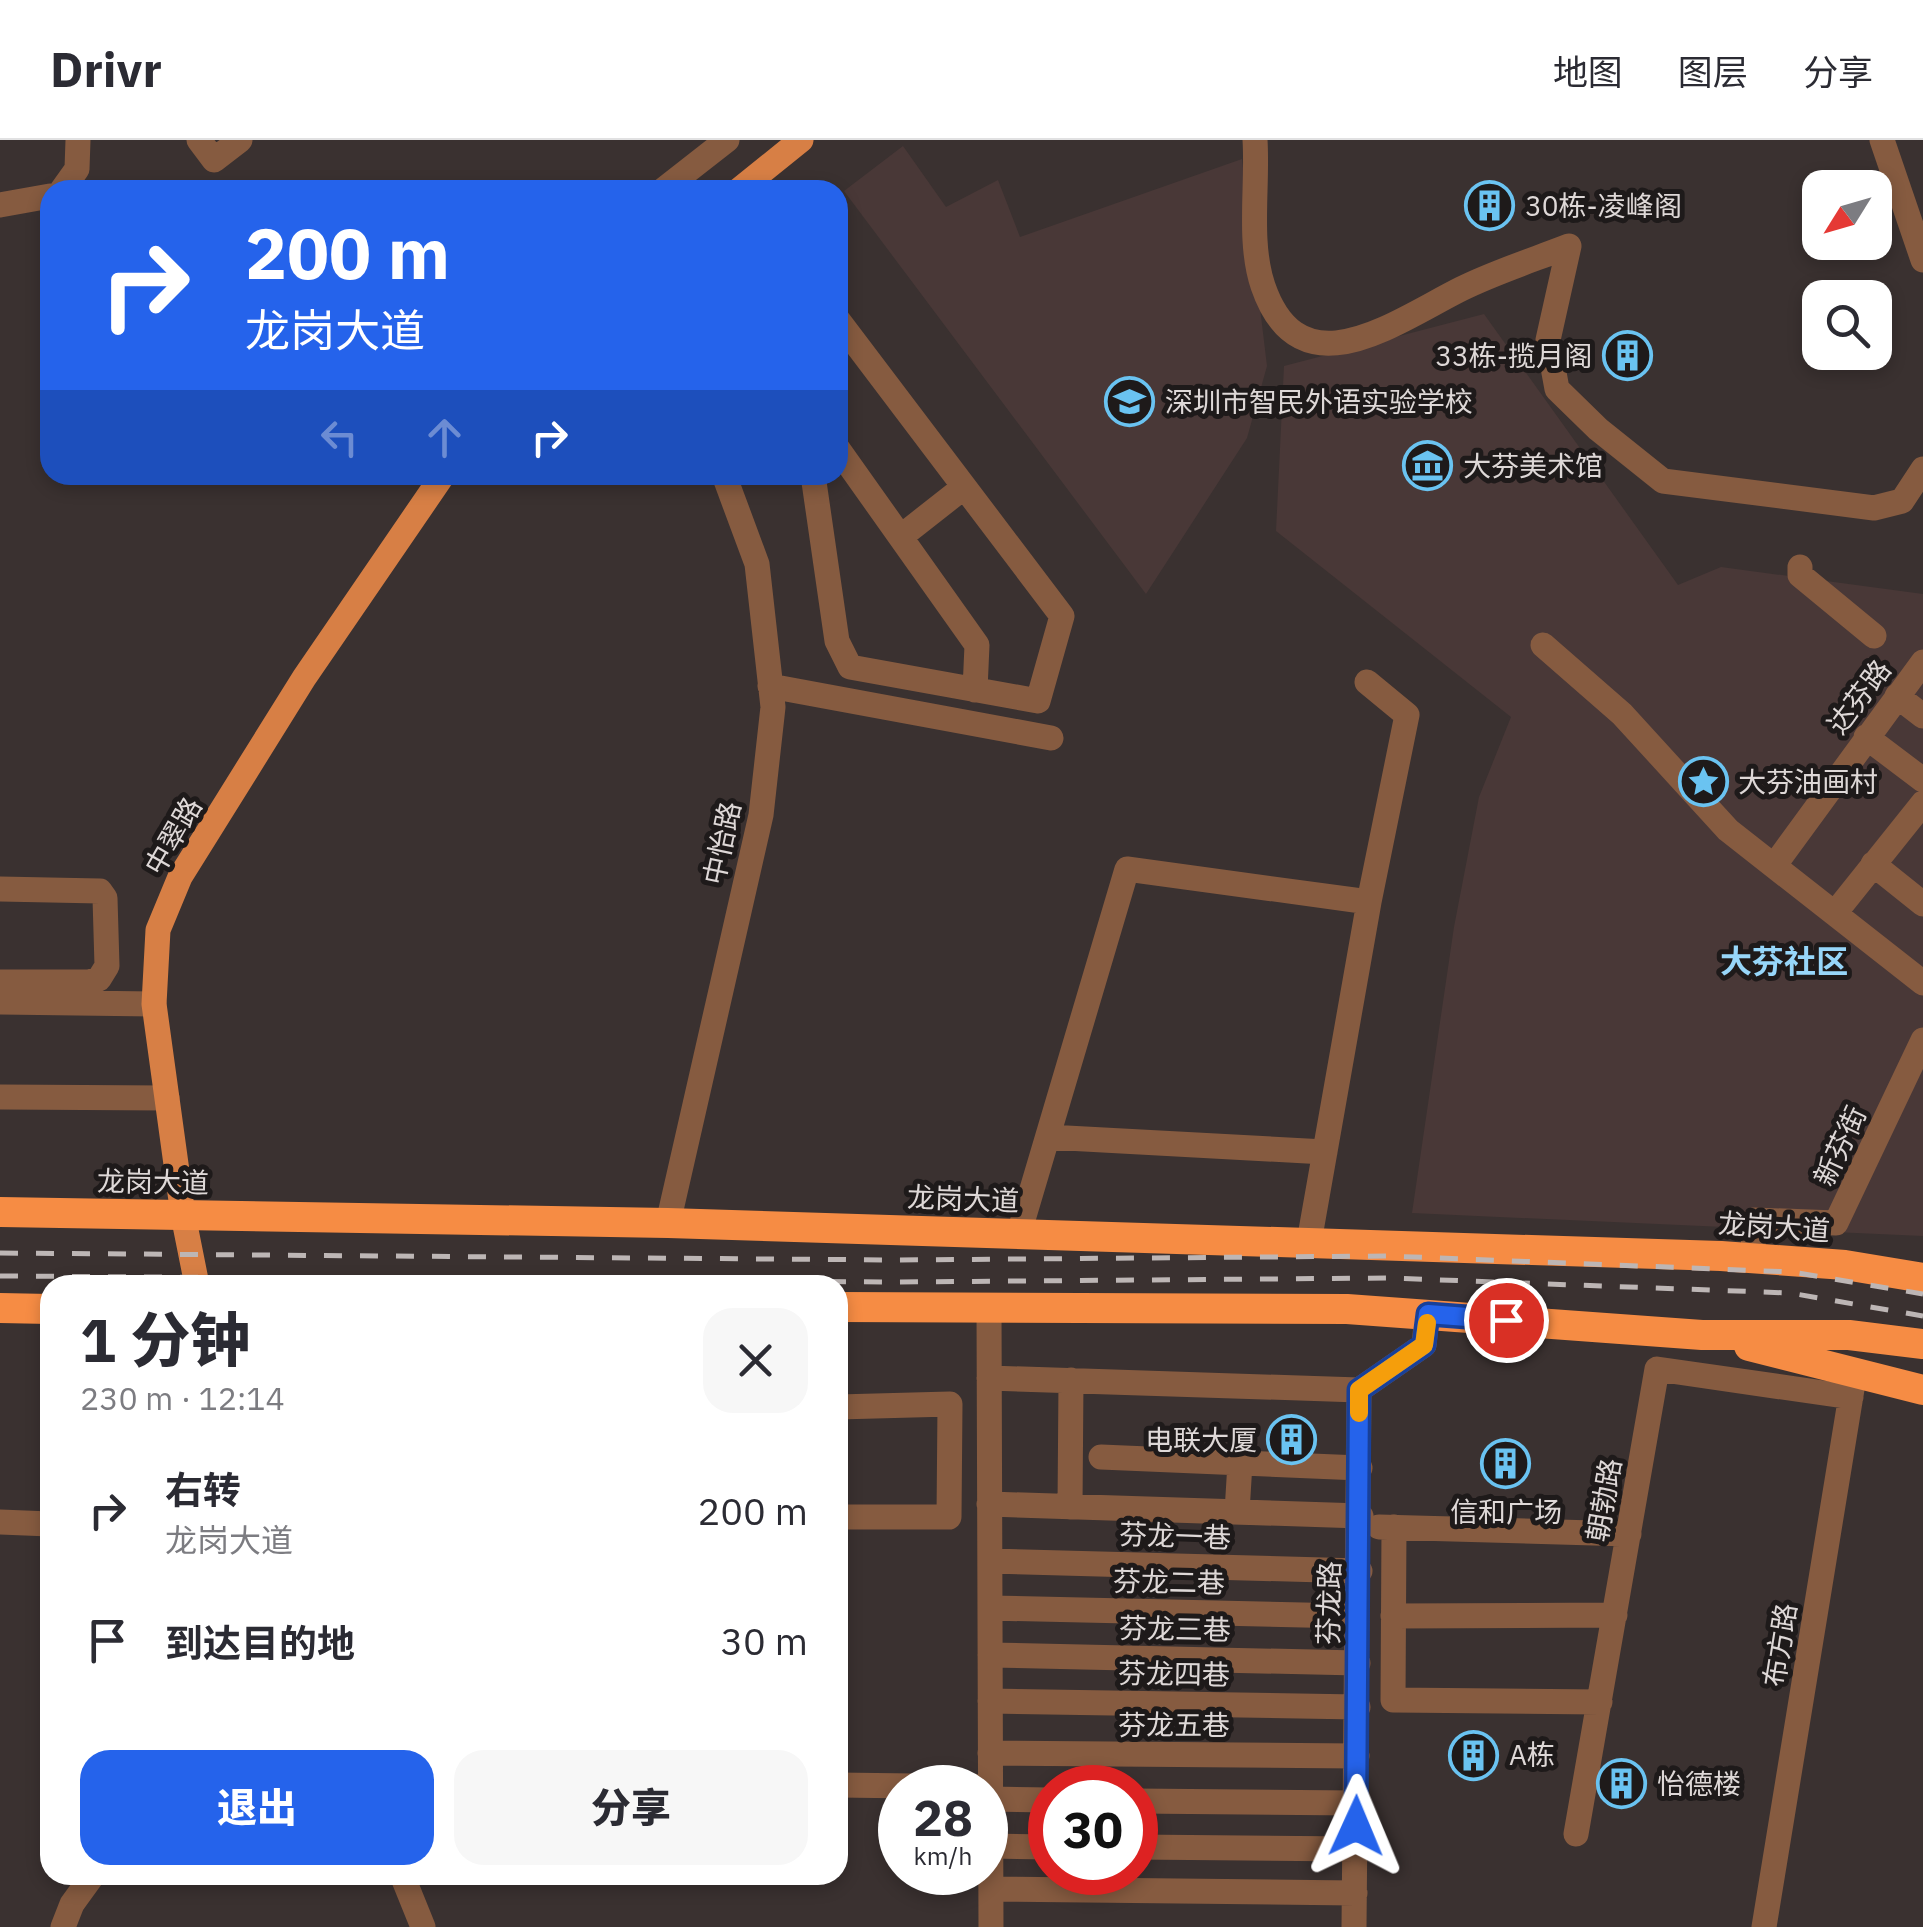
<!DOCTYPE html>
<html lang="zh">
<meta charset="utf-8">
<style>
:root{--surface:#fff;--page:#f7f7f7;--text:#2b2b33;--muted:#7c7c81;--line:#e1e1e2;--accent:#2563eb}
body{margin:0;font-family:"IBM Plex Sans","Noto Sans SC",sans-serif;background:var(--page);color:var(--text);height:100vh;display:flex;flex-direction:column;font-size:38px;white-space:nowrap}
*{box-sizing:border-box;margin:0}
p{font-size:32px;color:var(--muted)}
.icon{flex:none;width:55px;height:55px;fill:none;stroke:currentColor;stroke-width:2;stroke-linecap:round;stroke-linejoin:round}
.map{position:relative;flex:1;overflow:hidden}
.sheet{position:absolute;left:40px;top:1135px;width:808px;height:610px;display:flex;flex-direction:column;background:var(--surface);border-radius:30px;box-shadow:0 5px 15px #0003}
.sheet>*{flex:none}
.hud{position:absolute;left:40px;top:40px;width:808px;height:305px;border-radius:30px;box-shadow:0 5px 15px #0003;background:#2563eb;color:#fff;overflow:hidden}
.needle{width:65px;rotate:233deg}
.fabs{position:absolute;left:1802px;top:30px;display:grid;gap:20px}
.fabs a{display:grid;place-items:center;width:90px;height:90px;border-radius:20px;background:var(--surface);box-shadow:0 5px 15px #0003;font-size:50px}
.speed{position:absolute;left:878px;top:1625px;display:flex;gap:20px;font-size:50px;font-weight:700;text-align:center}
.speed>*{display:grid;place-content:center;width:130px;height:130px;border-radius:50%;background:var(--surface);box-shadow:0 5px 15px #0003;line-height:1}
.speed small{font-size:25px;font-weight:400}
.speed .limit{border:15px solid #d22;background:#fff;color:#111}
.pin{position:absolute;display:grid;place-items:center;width:85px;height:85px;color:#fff;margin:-42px;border:5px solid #fff;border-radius:50%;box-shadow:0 2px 10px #0007}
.me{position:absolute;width:110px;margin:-55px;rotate:1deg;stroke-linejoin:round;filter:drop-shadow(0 0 8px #0008)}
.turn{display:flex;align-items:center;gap:35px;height:210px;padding:0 40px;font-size:45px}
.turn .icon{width:130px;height:130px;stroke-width:2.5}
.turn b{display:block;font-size:70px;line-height:85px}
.lanes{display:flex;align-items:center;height:95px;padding:0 40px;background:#0003;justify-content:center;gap:50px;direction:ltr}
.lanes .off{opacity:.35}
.round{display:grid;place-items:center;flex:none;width:105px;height:105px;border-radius:30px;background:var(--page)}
.overview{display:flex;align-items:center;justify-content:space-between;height:170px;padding:0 40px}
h1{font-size:60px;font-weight:800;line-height:75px}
.button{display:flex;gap:20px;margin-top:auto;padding:20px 40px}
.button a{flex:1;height:115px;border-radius:30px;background:var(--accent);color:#fff;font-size:40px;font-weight:800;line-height:115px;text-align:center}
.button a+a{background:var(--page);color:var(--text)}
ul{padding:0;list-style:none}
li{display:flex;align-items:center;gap:30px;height:130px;padding:0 40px}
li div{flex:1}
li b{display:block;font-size:38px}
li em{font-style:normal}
header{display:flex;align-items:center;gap:60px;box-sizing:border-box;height:140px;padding:0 50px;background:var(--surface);border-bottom:2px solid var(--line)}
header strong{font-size:48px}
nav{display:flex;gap:55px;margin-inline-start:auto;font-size:35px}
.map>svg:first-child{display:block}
.built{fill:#493837}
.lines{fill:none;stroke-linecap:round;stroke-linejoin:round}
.minor{stroke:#865b40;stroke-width:25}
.major{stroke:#d77f45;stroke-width:25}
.highway{stroke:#f68c44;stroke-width:30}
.rail{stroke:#bdb6b5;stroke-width:5;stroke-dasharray:18 18;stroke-linecap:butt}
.route-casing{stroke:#184099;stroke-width:25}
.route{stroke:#2563eb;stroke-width:18}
.slow{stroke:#f59e0b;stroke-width:18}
.labels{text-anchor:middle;stroke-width:10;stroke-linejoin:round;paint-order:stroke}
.poi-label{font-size:28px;fill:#ded8d7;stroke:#1e1a1a;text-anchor:start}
.street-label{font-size:28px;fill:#ded8d7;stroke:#1e1a1a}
.quarter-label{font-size:32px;font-weight:bold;fill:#97d6f9;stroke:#1e1a1a}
</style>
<header>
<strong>Drivr</strong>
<nav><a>地图</a><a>图层</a><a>分享</a></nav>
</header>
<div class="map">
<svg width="1923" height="1787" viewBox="0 0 1923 1787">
<rect width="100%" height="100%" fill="#3a3130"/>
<!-- built -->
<path class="built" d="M903 6 946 67 998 40 1020 97 1242 19 1267 226 1247 298 1146 454 844 51Z
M1484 174 1678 445 1721 427 1923 454V1096L1412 1073 1454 787 1479 657 1511 577 1276 391 1284 226Z"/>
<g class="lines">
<!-- minor -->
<path class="minor" d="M199 0 214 20 240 0
M1255 0C1258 46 1248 102 1263 146 1300 254 1395 182 1461 149 1495 132 1533 120 1569 106L1548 200 1557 249 1598 289 1663 341 1874 368 1902 361 1923 329
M1882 0 1923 120
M62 50 77 29 78 0
M663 50 727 0
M0 65 50 56
M838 309 977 505 975 550
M813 335 837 501 850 527 1038 561 1062 476 838 180
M903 395 964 347
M1800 427V435L1874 496
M1543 505 1622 574 1728 690 1923 843
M1367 542 1407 575 1369 762
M770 546 1051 598
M1897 556 1923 576
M1866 597 1923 640
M1873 724 1923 764
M1774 726 1923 522
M0 749 100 751 105 758 107 826 99 839 89 842H0
M1835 773 1923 663
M0 862 154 864
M0 957 167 958
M1048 997 1325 1012
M668 1083 761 675 773 567 757 424 724 335
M1019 1093 1127 729 1369 762 1309 1102
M1753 1118 1754 1080 1836 1083 1923 900
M989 1167 991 1787
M989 1238 1359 1250
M838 1267 950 1264 949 1377H838
M1101 1317 1360 1328
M989 1364 1361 1376
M1070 1367 1071 1240
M1237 1372 1240 1323
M0 1382 50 1384
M1379 1387 1629 1394
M1394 1387 1393 1560 1600 1562
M990 1421 1360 1431
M990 1468 1348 1476
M1393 1476 1615 1475
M990 1515 1358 1523
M990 1561 1358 1567
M990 1613 1357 1616
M838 1645 990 1647
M990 1659 1050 1660
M1135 1661 1356 1663
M1576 1694 1657 1229 1851 1257
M991 1706 1050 1707
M1135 1707 1355 1709
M402 1735 423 1787
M991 1749 1355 1753
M63 1787 72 1764 93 1735
M1354 1787 1359 1250 1424 1205 1427 1175
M1764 1787 1853 1243"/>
<!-- major -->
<path class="major" d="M739 50 801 0
M197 1145 183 1075 154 864 158 790 180 737 304 538 443 335"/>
<!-- highway -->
<path class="highway" d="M0 1072 668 1083 1721 1116 1845 1125 1923 1138
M838 1167 1347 1169 1702 1195H1849L1923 1204
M0 1168 50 1169
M1749 1206 1923 1250"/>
<!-- rail -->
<path class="rail" d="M0 1113 897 1120 1388 1116 1792 1132 1923 1154
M0 1136 897 1142 1388 1138 1790 1153 1923 1176"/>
</g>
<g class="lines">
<defs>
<path id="route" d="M1356 1686 1359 1250 1424 1205 1428 1174 1506 1180"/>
</defs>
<!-- route casing -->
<use href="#route" class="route-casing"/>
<!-- route -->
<use href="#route" class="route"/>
<!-- slow -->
<path class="slow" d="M1359 1273V1250L1424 1205 1427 1183"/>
</g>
<!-- icons -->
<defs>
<symbol id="building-ring" viewBox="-11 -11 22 22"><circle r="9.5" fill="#1e1a1a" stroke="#6ac3f1" stroke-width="1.5"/><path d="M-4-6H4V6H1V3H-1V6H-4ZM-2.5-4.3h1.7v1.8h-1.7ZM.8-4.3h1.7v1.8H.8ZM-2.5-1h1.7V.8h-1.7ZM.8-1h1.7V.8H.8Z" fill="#6ac3f1"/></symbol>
<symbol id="school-ring" viewBox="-11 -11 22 22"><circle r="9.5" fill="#1e1a1a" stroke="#6ac3f1" stroke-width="1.5"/><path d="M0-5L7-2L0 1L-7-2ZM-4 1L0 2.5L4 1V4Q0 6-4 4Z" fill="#6ac3f1"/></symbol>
<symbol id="museum-ring" viewBox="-11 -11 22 22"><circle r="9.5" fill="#1e1a1a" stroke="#6ac3f1" stroke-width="1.5"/><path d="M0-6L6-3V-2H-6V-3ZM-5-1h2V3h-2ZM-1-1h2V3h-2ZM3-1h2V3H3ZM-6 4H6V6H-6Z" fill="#6ac3f1"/></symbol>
<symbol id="sight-ring" viewBox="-11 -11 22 22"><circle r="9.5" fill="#1e1a1a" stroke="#6ac3f1" stroke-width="1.5"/><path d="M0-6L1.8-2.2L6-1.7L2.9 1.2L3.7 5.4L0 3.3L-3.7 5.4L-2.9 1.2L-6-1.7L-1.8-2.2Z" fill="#6ac3f1"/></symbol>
</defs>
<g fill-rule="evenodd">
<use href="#building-ring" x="1462" y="38" width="55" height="55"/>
<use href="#building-ring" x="1600" y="188" width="55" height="55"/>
<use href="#school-ring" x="1102" y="234" width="55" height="55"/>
<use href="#museum-ring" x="1400" y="298" width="55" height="55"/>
<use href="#sight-ring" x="1676" y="614" width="55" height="55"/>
<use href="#building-ring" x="1264" y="1272" width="55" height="55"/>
<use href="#building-ring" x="1478" y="1296" width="55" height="55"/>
<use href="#building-ring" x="1446" y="1588" width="55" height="55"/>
<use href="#building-ring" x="1594" y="1616" width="55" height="55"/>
</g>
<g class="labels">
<!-- poi labels -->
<g class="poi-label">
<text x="1525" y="76">30栋-凌峰阁</text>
<text x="1592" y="226" text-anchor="end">33栋-揽月阁</text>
<text x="1165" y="272">深圳市智民外语实验学校</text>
<text x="1463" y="336">大芬美术馆</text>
<text x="1738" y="652">大芬油画村</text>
<text x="1257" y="1310" text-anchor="end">电联大厦</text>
<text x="1506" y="1382" text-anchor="middle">信和广场</text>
<text x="1509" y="1625">A栋</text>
<text x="1657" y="1654">怡德楼</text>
</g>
<!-- street labels -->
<g class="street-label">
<text transform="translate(1859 557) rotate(-53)" y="10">达芬路</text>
<text transform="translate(173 696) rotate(-60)" y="10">中翠路</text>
<text transform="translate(722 703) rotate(-78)" y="10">中怡路</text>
<text transform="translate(1840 1006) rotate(-65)" y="10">新芬街</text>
<text transform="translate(153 1042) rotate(1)" y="10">龙岗大道</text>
<text transform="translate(963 1059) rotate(2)" y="10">龙岗大道</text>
<text transform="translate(1774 1087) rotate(4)" y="10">龙岗大道</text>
<text transform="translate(1604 1360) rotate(-80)" y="10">朝勃路</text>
<text transform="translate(1175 1396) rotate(2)" y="10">芬龙一巷</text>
<text transform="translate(1169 1442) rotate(1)" y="10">芬龙二巷</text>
<text transform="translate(1329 1463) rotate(-89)" y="10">芬龙路</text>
<text transform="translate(1175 1489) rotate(1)" y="10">芬龙三巷</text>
<text transform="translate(1780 1505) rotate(-81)" y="10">布方路</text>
<text transform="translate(1174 1534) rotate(1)" y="10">芬龙四巷</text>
<text x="1174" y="1595">芬龙五巷</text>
</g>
<!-- quarter labels -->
<g class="quarter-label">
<text x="1784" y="833">大芬社区</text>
</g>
</g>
</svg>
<div class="fabs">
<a><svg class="needle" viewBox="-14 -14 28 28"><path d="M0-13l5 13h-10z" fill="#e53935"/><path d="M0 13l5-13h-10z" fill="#7c7c81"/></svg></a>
<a><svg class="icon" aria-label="search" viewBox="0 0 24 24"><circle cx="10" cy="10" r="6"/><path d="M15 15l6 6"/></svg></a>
</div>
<div class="speed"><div>28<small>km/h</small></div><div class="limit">30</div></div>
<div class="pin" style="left:1506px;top:1180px;background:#d93025"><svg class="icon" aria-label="arrive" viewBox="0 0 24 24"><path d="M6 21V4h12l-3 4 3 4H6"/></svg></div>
<svg class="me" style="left:1356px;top:1686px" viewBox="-20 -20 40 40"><path d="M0-17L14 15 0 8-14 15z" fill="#2563eb" stroke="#fff" stroke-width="4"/></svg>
<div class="hud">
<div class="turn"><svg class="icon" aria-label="right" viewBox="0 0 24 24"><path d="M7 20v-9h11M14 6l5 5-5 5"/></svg><div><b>200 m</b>龙岗大道</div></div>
<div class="lanes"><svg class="icon off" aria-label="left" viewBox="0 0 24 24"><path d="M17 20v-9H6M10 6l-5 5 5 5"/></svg><svg class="icon off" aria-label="ahead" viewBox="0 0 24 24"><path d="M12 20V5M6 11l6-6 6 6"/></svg><svg class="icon" aria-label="right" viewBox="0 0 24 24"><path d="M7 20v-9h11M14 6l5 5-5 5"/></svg></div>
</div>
<section class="sheet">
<div class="overview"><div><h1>1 分钟</h1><p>230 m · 12:14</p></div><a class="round"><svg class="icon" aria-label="close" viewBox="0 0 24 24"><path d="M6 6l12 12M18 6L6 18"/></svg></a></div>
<ul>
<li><svg class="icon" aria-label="right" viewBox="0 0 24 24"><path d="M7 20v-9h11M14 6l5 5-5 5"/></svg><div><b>右转</b><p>龙岗大道</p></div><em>200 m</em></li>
<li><svg class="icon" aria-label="arrive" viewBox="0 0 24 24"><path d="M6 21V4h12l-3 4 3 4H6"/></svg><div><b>到达目的地</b></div><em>30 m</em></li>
</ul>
<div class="button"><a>退出</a><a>分享</a></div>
</section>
</div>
